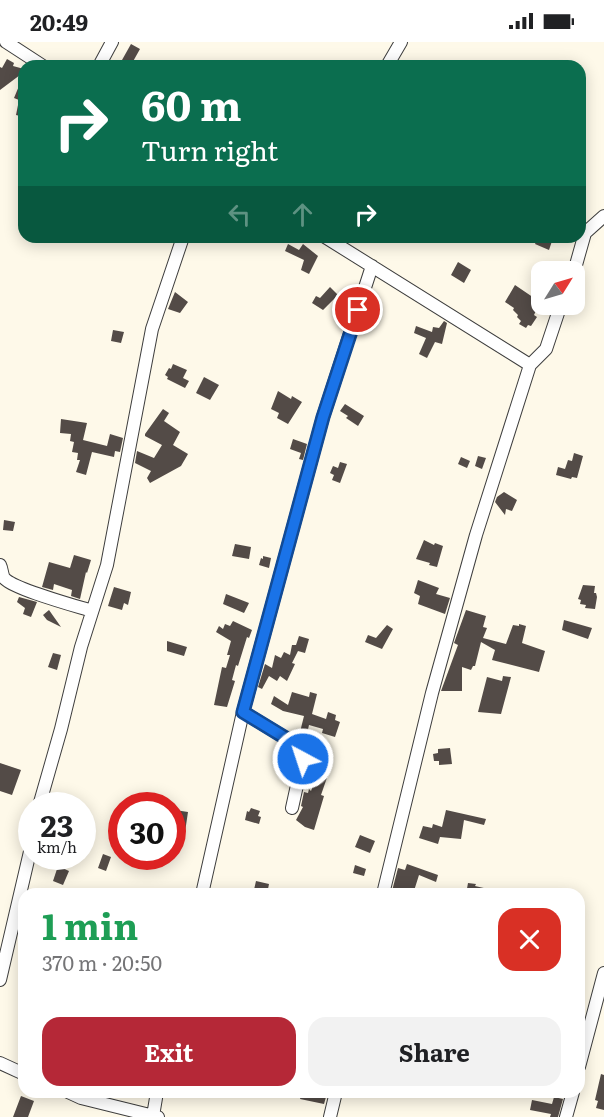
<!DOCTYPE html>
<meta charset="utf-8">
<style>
:root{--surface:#fff;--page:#f2f2f2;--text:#202124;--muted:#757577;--accent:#b52837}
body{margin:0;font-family:Literata,serif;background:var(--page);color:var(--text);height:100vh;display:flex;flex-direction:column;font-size:22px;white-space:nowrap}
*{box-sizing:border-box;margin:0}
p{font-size:20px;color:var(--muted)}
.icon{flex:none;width:33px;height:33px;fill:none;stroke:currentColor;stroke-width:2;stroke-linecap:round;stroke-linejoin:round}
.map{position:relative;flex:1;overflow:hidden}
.side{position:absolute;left:18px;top:846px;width:567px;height:210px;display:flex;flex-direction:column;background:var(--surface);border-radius:18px;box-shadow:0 3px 15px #0003}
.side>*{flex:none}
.top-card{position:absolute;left:18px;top:18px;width:568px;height:183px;border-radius:18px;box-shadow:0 3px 15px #0003;background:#0b6e4f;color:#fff;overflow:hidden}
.needle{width:39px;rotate:53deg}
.buttons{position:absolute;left:531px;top:219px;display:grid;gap:12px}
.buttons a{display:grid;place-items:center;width:54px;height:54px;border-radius:12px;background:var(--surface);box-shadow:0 3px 15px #0003;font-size:30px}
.speed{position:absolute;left:18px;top:750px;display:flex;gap:12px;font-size:30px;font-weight:700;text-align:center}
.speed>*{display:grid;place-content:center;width:78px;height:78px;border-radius:50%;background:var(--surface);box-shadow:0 3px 15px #0003;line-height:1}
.speed small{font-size:15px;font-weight:400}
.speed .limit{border:9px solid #d22;background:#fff;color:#111}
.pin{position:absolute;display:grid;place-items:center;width:51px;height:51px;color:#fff;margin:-26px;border:3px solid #fff;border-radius:50%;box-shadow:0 2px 6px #0007}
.me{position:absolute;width:66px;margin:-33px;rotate:320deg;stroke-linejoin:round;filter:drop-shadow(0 0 4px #0008)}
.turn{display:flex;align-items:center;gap:21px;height:126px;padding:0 24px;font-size:27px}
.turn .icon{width:78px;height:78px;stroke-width:2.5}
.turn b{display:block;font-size:42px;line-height:51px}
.lanes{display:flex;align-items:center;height:57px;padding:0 24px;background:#0003;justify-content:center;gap:30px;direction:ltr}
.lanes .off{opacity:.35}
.round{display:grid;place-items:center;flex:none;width:63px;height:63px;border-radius:18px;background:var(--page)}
.headline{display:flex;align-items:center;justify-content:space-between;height:102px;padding:0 24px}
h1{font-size:36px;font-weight:700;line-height:45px;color:#1e9e55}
.cta{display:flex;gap:12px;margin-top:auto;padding:12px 24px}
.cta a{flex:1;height:69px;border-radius:18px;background:var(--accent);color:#fff;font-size:24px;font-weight:700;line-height:69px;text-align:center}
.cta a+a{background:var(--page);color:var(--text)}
.status{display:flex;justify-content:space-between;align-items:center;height:42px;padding:0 30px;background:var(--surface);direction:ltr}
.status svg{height:16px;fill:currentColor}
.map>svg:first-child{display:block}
.building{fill:#534b47}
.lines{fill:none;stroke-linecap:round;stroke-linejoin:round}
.minor-casing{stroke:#3e3e3e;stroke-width:14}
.minor{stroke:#fff;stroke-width:12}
.route-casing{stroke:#114b97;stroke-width:15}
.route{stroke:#1a73e8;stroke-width:10}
</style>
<div class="status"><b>20:49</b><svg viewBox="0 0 49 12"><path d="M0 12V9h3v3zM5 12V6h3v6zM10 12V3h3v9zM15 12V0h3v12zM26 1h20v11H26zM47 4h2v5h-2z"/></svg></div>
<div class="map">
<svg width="604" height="1075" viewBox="0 0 604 1075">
<rect width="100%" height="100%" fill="#fef9e9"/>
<!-- building -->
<path class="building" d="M131 2 140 7 131 23 122 18Z
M7 17 14 21 13 24 24 27V30L0 48V25L2 26Z
M24 32V75L16 73 19 58 14 56Z
M538 195 552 199 549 208 535 202Z
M288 202 299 208 303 202 318 214 309 232 301 228 304 218 285 209Z
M458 220 471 228 464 241 451 233Z
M515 243 540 260 534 273 537 275 531 284 528 283 526 286 519 282 521 279 517 275 518 273 513 268 514 266 505 260Z
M330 245 338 253 323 268 312 261 316 254 320 256Z
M175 250 188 260 180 271 168 267Z
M444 279 447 281 442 302 435 300 427 316 419 312 426 296 414 291 416 284 432 290 433 285 439 286Z
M113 288 124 290 121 301 111 299Z
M173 322 187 328 183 336 189 339 185 346 167 337 168 335 165 333 169 326 171 327Z
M204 335 219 343 210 358 196 351Z
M278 349 291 357 292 354 302 360 288 382 277 376 279 371 271 367Z
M345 362 364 374 358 384 346 376 348 374 340 369Z
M163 367 169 371 164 379 180 390 173 403 188 412 181 424 150 441 147 436 151 429 135 421 137 409 154 416 162 403 145 394V392Z
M61 377 87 381 83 398 107 404 110 392 123 396 120 410 115 409 114 415 92 410 86 433 76 430 80 418H77L78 411 72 410 74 400 70 399 71 392 60 391Z
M293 397 307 402 303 418 299 417 301 411 290 407Z
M574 411 583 414 577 436 572 435 571 437 556 433 558 425 565 427 568 418 572 419Z
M478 414 486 416 482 427 475 424Z
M461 415 470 419 467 426 458 422Z
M340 420 347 422 340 441 332 438 334 433 330 431 333 424 338 426Z
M504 450 517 458 512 469 506 467 505 473 495 460 497 455Z
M4 478 15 480 13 489 3 488Z
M424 498 434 503 435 501 443 504 437 525 429 523 430 521 416 517Z
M235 502 251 505 249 517 232 514Z
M74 513 91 518 87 531 86 530 80 557 71 554 72 548 54 542 53 548 42 545 49 520 70 526Z
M263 514 271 516 269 526 259 523 261 516 263 517Z
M418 538 439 546 436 552 450 556 445 572 418 562 420 554 414 551Z
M583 543 595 544 594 551H596L597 555 595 567 585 566 586 563 580 562 581 558 578 557Z
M114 545 131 550 128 563 124 561 122 568 108 564Z
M226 552 249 561 244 571 223 562Z
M19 555 37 560 31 575 23 572 25 566 17 560Z
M49 568 61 585 47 578 43 573Z
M466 568 486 574 483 585 487 586 483 596 506 602 513 583 519 584V582L526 584 522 601 545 609 539 630 492 618 495 608 481 600 475 624H473L471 628 462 625V649H441L455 611 458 603 454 601Z
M564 578 592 586 588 597 562 588Z
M233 579 252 588 249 596 247 595 238 624 236 623 232 638 235 639 227 665 214 663 222 625 226 626 230 613H227L231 599 216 590 219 584 223 587 225 582 230 584Z
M387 583 393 587 382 607 365 600 368 593 376 596Z
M299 594 309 597 305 611 298 609 292 621 295 622 287 639 280 634 277 639 269 634 262 647 258 645 265 622 272 626 275 613 281 616 284 610 290 613 292 603H296Z
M167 599 187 605 184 614 167 609Z
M53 611 61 613 57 628 48 625Z
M503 634 511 635 501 672 478 670 487 635 502 639Z
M292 650 309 655 310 650 317 652 312 672 326 677 328 670 336 673 335 678 340 680 335 695 322 691 323 687 309 683 306 696 299 694 304 674 283 669 271 662 274 654 288 663Z
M450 706 452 722 439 723V719H434L433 712 438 711V707Z
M323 717 332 721 321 753 324 754 314 788 305 785 296 778 303 765 301 764 304 750 308 751 309 747 311 749Z
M0 721 21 728 12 753 0 749Z
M251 766 260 769 258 774 261 775 259 782 245 778 247 769 249 770Z
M175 768 188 770 185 790 175 788Z
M446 768 486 777 484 783 464 778 461 797 440 795 438 802 419 796 423 784 432 786 433 782 442 785Z
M360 793 375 799 370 811 355 805Z
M103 812 111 815 106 829 98 826Z
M407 822 438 833 436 840 419 833 413 852H401L392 849 398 826 405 828Z
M355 823 366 827 364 834 353 831Z
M58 824 69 829 63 843 53 839Z
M256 839 269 842 267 852H253Z
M468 841 476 842 475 844 497 849V852H466Z
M601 1032 604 1033V1068L596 1066 598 1059 595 1058Z
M302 1050H311V1052L326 1055 324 1062 300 1057Z
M21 1054 34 1059 28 1075H13Z
M554 1055 563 1057 558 1075H550L551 1072 530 1068 532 1058 552 1062Z"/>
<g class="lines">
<defs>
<path id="minor" d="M6 0 43 24
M99 24 112 0
M387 24 401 0
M325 195 530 323
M574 230 585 191 604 174
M0 523C2 527 2 533 4 536 13 547 76 564 92 569
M243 670 302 706 303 716 292 766
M39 764 61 687 81 605 107 523 152 287 183 195
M202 852 243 670 323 375 372 224
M383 852 432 651 476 493 530 323 546 307 561 262
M0 938 32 801
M0 1021 24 1032
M579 1025 604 931
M68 1050 81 1056 158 1075
M153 1074 157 1050
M330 1075 336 1050
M566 1075 573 1050"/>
</defs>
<!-- minor casing -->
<use href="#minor" class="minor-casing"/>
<!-- minor -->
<use href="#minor" class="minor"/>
</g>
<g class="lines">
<defs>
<path id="route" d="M303 717 302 706 243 670 323 375 358 268"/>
</defs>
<!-- route casing -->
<use href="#route" class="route-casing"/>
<!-- route -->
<use href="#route" class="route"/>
</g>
</svg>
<div class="buttons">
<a><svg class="needle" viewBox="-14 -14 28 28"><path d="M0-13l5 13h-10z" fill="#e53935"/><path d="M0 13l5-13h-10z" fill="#757577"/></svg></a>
</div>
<div class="speed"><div>23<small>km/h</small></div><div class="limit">30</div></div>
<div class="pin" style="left:358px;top:268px;background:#d93025"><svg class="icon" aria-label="arrive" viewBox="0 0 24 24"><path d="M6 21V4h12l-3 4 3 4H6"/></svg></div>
<svg class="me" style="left:303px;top:717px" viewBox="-20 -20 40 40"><circle r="17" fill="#1a73e8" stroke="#fff" stroke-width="3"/><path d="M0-11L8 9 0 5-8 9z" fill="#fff"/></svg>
<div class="top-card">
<div class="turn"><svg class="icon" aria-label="right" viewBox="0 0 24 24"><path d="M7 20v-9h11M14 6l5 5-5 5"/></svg><div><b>60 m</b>Turn right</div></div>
<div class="lanes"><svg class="icon off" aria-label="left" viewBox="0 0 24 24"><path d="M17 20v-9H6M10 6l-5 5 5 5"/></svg><svg class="icon off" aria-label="ahead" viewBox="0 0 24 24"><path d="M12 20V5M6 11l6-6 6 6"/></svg><svg class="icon" aria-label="right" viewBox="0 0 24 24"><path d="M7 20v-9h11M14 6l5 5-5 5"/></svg></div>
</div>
<section class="side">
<div class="headline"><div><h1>1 min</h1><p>370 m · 20:50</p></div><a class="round" style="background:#d93025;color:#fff"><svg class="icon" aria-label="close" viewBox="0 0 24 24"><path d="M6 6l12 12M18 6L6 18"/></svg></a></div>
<div class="cta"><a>Exit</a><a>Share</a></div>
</section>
</div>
